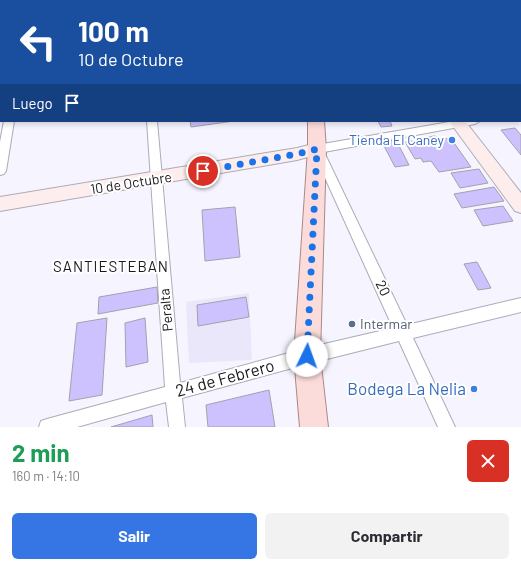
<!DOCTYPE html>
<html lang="es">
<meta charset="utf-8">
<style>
:root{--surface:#fff;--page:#f2f2f3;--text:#2b2b33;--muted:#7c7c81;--accent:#3676e4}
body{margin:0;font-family:Barlow,sans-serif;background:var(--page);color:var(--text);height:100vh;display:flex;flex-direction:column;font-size:15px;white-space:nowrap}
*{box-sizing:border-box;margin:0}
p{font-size:13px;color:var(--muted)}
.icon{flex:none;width:22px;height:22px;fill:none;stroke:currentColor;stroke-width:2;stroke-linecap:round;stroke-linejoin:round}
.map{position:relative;height:427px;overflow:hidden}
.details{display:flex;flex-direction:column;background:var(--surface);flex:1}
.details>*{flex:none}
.top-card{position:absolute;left:0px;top:0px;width:521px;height:122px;box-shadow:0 2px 6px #0003;background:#1a4fa0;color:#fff;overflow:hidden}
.pin{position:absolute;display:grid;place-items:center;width:34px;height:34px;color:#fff;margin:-17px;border:2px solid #fff;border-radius:50%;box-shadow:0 1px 4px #0007}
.me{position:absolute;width:44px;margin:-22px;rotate:3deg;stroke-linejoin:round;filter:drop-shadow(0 0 3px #0008)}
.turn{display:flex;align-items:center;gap:14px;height:84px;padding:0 12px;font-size:18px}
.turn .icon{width:52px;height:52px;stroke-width:2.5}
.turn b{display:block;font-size:28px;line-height:34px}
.then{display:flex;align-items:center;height:38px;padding:0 12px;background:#0003;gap:8px;font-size:15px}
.round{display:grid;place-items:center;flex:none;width:42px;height:42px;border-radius:6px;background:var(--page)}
.overview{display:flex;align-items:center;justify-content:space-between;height:68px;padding:0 12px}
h1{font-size:24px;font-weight:700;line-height:30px;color:#1e9e55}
.button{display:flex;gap:8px;margin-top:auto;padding:8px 12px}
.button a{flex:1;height:46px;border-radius:6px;background:var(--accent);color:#fff;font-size:16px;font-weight:700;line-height:46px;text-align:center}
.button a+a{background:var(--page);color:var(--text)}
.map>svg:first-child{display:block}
.built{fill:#eae7fb}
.building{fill:#cec2fe;stroke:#a3a1ad}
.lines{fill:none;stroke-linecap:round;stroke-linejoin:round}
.lane-casing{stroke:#adabb7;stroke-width:2}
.street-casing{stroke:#adabb7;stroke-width:2}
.secondary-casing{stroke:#adabb7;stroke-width:2}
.primary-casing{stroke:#ab8887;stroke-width:2}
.lane{fill:#fff;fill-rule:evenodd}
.street{fill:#fff;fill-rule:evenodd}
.secondary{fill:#fdedec;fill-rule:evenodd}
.primary{fill:#fbdcda;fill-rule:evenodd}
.route{stroke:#1a73e8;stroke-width:7;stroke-dasharray:0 12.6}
.shop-dot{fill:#3f7fe0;stroke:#fff;stroke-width:1.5}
.service-dot{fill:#5c6f8a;stroke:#fff;stroke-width:1.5}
.labels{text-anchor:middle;stroke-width:4;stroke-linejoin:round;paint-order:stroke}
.shop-label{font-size:14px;fill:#366cbe;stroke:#fff;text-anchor:end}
.street-label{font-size:14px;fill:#19181c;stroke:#fff}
.service-label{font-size:14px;fill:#4e5e75;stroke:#fff;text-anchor:start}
.neighbourhood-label{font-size:15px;letter-spacing:1px;fill:#19181c;stroke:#fff}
.near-street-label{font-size:17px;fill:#19181c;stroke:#fff}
.near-shop-label{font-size:17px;fill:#366cbe;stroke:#fff;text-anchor:end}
</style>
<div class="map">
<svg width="521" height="427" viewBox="0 0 521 427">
<rect width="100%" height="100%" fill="#f6f4fe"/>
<!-- built -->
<path class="built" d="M249 293 252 360 189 363 186 302Z"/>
<!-- building -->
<path class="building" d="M190 121H234L191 127Z
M378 121H390L392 126 381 127Z
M515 128 521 135V155L501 130Z
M434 136 452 140 471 167 439 172 431 161 423 162 421 158 415 159 405 142Z
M396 140 409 165 395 167 382 142Z
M479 169 488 183 460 188 451 173Z
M494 187 504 201 462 208 454 194Z
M503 206 513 221 483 226 474 210Z
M235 207 240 257 205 261 202 210Z
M477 262 491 288 478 290 464 264Z
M157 287 158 303 98 314 99 297Z
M246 297 249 317 198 326 197 305Z
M107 318 102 395 69 401 77 323Z
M145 318 148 362 126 367 125 323Z
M269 390 275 427H208L206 405Z
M152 415 153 427H111Z"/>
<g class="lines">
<defs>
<path id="lane" d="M91 0H103L101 1H90Z
M0 12H1V14H0Z"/>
<path id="street" d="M140 0H148V1H140Z
M471 0H479L480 1H472Z
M520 5H521V9H520Z
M520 39 521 40V46L520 45Z
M0 73H1L0 80Z
M520 110H521V116H520Z
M4 121H14L6 171 4 174 0 175V142Z
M147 121H157L180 383 307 348 393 328 312 149 313 146 317 145 455 121H480L475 124 324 152 407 325 521 298V312L413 338 455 427H438L399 341 307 364 182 398 185 427H169L166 402 77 427H39L41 421 47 419 165 387Z"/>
<path id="secondary" d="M367 0H379L380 1H368Z
M449 121H465L521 193V213L515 211Z
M317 143 323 145 325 149 323 153 297 160 0 211V197L297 148Z"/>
<path id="primary" d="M306 0H318V1H306Z
M308 121H324L326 149 320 356 328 427H300L294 356 308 149Z"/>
</defs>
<!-- lane casing -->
<use href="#lane" class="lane-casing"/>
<!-- street casing -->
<use href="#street" class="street-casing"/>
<!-- secondary casing -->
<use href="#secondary" class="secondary-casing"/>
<!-- primary casing -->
<use href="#primary" class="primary-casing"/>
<!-- lane -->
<use href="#lane" class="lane"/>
<!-- street -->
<use href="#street" class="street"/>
<!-- secondary -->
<use href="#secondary" class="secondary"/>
<!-- primary -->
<use href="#primary" class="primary"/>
</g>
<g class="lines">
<!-- route -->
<path class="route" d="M203 171 297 154 317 149 307 356"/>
</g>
<!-- markers -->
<g class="shop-dot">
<circle cx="452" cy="140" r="4"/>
<circle cx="474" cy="389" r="4"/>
</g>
<circle class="service-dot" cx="352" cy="324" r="4"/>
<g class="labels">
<!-- shop labels -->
<g class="shop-label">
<text x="444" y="145">Tienda El Caney</text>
</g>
<!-- street labels -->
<g class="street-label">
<text transform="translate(131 183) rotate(-9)" y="5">10 de Octubre</text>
<text transform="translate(383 288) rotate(65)" y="5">20</text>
<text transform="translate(166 310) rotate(-95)" y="5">Peralta</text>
</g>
<!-- service labels -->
<g class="service-label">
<text x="360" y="329">Intermar</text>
</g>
<!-- neighbourhood labels -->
<g class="neighbourhood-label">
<text x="111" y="272">SANTIESTEBAN</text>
</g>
<!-- near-street labels -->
<g class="near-street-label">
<text transform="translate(225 378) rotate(-15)" y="6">24 de Febrero</text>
</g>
<!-- near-shop labels -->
<g class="near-shop-label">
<text x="466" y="395">Bodega La Nelia</text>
</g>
</g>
</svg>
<div class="pin" style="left:203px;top:171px;background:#d93025"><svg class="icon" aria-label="arrive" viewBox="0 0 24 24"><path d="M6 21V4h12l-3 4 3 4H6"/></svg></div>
<svg class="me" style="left:307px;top:356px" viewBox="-20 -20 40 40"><circle r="19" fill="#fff"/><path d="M0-13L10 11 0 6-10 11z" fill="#1a73e8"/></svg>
<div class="top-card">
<div class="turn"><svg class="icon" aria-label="left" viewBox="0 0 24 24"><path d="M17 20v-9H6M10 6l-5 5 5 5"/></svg><div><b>100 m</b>10 de Octubre</div></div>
<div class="then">Luego<svg class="icon" aria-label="arrive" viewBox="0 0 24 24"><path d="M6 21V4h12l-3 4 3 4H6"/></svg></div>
</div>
</div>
<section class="details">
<div class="overview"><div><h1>2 min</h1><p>160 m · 14:10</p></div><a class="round" style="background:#d93025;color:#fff"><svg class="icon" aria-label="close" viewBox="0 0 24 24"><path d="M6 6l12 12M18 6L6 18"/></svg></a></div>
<div class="button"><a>Salir</a><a>Compartir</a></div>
</section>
